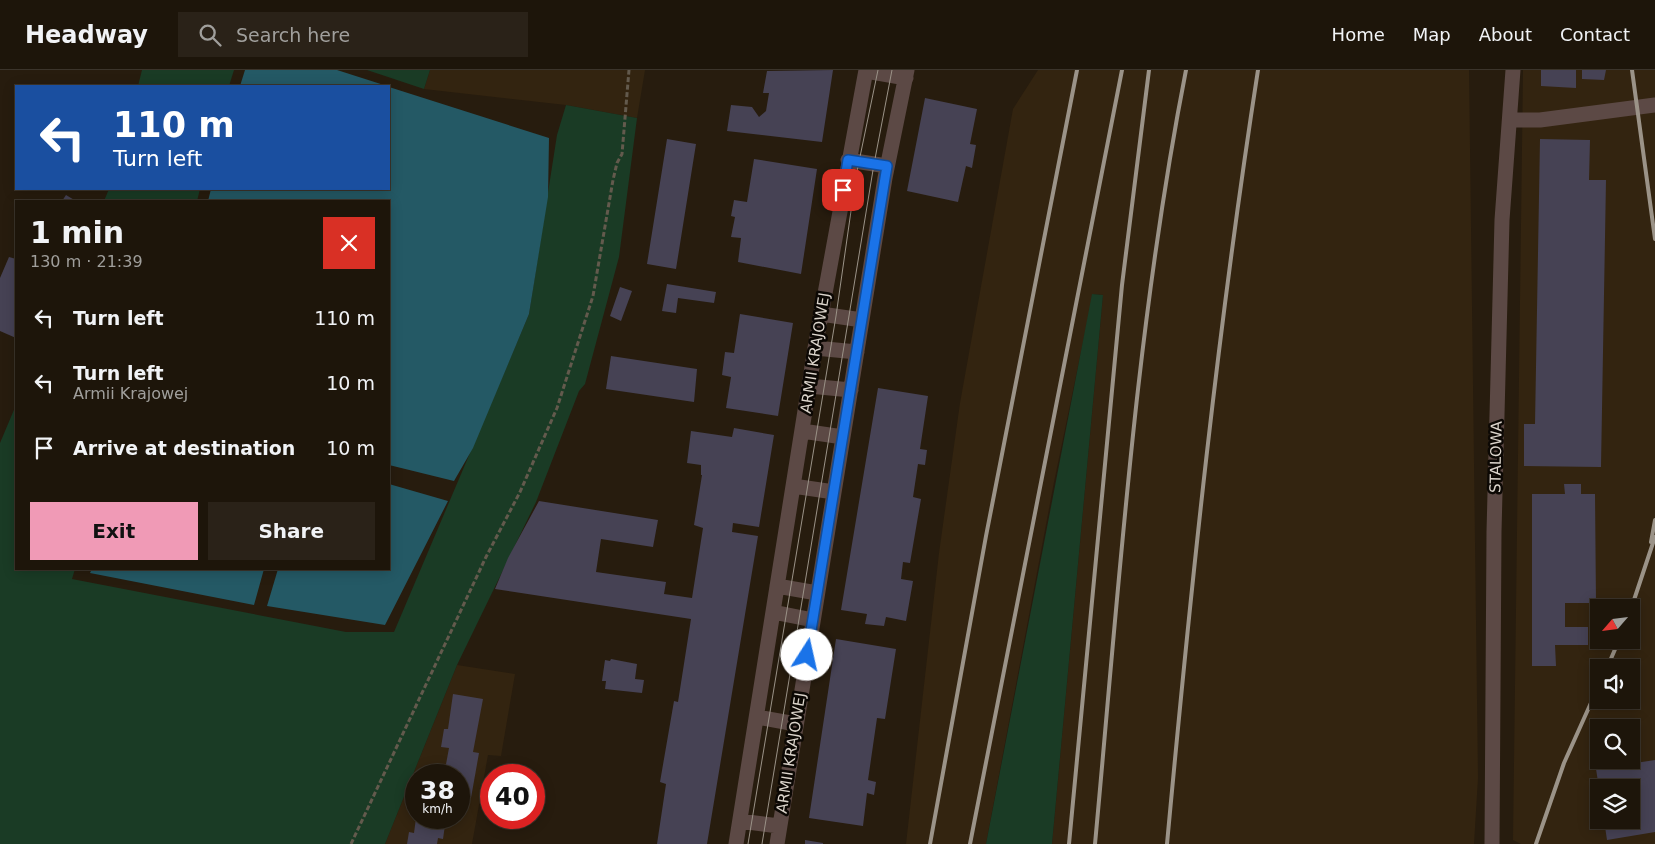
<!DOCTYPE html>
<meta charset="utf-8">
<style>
:root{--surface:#1d150a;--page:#2a2218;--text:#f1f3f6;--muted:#a09f9c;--line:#3b342b;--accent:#f09ab6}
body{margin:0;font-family:"DejaVu Sans",sans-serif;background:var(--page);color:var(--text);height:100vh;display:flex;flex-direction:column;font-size:19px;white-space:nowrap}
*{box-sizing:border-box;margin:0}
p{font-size:16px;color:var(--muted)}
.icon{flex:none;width:28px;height:28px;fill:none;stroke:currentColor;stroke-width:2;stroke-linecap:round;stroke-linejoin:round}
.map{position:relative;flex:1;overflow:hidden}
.sheet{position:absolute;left:15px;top:130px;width:375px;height:370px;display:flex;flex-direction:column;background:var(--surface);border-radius:0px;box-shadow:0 2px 12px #0003,0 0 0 1px var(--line)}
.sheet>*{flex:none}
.guide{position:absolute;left:15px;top:15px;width:375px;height:105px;border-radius:0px;box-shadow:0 2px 12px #0003,0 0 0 1px var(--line);background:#1a4fa0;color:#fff;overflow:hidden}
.needle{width:32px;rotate:242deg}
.controls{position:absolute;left:1590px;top:529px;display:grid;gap:10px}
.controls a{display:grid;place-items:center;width:50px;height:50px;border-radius:0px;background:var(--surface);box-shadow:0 2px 12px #0003,0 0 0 1px var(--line);font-size:25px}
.speed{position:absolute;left:405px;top:694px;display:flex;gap:10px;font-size:25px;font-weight:700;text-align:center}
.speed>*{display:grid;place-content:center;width:65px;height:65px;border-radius:50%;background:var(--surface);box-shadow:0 2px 12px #0003,0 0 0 1px var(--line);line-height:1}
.speed small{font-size:12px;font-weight:400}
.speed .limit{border:8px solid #d22;background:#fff;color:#111}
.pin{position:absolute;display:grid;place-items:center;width:42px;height:42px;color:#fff;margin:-21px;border-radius:10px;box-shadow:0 2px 8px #0006}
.me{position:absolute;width:55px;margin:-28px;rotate:10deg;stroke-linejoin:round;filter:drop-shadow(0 0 4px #0008)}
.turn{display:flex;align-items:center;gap:18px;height:105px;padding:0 15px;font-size:22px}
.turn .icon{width:65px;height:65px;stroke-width:2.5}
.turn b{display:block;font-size:35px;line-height:42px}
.round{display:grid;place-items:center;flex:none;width:52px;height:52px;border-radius:0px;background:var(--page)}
.overview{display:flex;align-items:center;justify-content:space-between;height:85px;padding:0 15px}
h1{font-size:30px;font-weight:700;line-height:38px}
.action{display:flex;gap:10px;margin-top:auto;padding:10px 15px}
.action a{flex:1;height:58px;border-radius:0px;background:var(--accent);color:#111;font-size:20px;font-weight:700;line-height:58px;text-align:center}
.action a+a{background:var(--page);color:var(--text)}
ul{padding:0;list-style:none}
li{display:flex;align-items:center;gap:15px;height:65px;padding:0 15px}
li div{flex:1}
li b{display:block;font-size:19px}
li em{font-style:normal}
header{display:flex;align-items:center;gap:30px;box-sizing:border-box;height:70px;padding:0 25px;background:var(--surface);border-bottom:1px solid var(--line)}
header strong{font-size:24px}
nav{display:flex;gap:28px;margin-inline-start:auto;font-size:18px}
.search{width:350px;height:45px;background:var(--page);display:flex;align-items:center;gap:12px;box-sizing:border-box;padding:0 18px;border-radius:0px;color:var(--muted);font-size:19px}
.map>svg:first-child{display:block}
.built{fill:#332410;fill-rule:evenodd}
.green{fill:#1a3b25}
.water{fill:#245965}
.building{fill:#464254}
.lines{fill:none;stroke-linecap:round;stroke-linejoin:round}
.path{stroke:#635a4d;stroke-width:3;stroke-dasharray:5 2.5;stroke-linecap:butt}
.minor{stroke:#5c4945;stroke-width:15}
.tram{stroke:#9b9388;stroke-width:1}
.rail{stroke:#9b9388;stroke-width:4}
.route-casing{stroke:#114b97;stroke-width:12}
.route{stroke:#1a73e8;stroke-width:9}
.labels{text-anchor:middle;stroke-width:5;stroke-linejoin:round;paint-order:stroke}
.street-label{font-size:15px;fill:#dcd5cc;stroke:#0c0804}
</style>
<header>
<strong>Headway</strong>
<div class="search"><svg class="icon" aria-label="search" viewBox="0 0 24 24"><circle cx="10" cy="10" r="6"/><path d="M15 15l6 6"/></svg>Search here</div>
<nav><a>Home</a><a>Map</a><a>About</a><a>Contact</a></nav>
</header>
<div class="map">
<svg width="1655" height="774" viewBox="0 0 1655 774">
<rect width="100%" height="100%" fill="#271c0e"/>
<!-- built -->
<path class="built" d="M430 0H645L637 48 566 35 424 19Z
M1038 0H1469L1478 708 1474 774H1052L1103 225 1093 224 1054 412 986 774H906L939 483 960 333 1013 39Z
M1523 0H1655V774H1521L1513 770ZM1599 538H1631V570H1599ZM1599 598H1631V630H1599ZM1599 658H1631V690H1599ZM1599 718H1631V750H1599Z
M457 595 515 604 501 686 488 685 472 774H385ZM416 705H459V748H416Z"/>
<!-- green -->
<path class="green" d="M142 0H234L229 16H138Z
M367 0H430L424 19Z
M566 35 637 48 619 187 585 314 579 321 536 432 457 595 385 774H0V373L16 335V499H75L72 509 346 562H394L529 244 557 65Z
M109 119H200L197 131H104Z
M1092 224 1103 225 1052 774H986Z"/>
<!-- water -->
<path class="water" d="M245 0H337L387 16H240Z
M389 17 549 68 548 127 529 244 473 378 454 411 389 395V131H208L211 119H389Z
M389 414 448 431 385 555 267 536 278 499H389Z
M92 499H264L254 535 90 503Z"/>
<!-- building -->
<path class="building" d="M833 0 822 72 727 61 731 35 752 37 759 47 766 41 769 23H763L767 1Z
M1541 0H1576V18L1541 16Z
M1582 0H1606L1604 10 1582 9Z
M925 28 977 39 970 74 976 75 972 98 966 96 958 132 907 121Z
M667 69 696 74 676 199 647 194Z
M1540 69 1590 70 1589 110H1606L1601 397 1524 396V354H1535Z
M754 89 817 99 801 204 738 192 741 168 731 167 735 147 731 146 734 130 747 132Z
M66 125 76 131H62Z
M9 187 16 189V268L0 261V208Z
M667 214 716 222 714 233 678 228 676 243 662 241Z
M620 217 632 221 621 251 610 246Z
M740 244 793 253 778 346 726 338 731 307 722 305 725 282 734 283Z
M611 286 697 299 694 332 606 319Z
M878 318 928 326 920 379 927 380 925 395 918 394 913 427 921 429 910 493 903 492 901 509 913 511 906 551 886 547 884 556 865 554 867 544 841 540Z
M734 358 774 365 759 457 733 453 732 462 758 466 707 774H657L666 714 660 712 674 631 678 632 691 549 495 519 508 488 539 431 658 450 653 477 601 469 596 502 666 512 664 524 692 528 703 458 694 455 702 405H701V395L687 393 691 361 732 367Z
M1564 414H1581V424H1595L1596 533H1565V557H1588V575H1555L1556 596H1532V424H1565Z
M836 569 896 579 885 649 877 648 868 710 876 712 874 725 867 723 863 756 809 748Z
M611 589 637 594 635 609 644 610 642 623 605 619 606 611H602L605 590 610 591Z
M453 624 483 629 473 682 479 683 471 728 459 726V705H444L449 678 441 677 444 659H448Z
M1655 690V762L1607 770 1604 750H1631V718H1599L1596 699Z
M416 748H446L443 769 438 768 437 774H407L409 762 414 763Z
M805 770 823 773V774H805Z"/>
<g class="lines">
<!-- path -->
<path class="path" d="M351 774 486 487 520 422 557 338 593 226 613 110 617 93 622 84 629 0"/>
<!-- minor -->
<path class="minor" d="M866 1 906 8
M1510 50H1540L1655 35
M848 90 887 96
M821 244 862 250
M815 278 857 282
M809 316 851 320
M802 361 843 367
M793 416 834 422
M777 516 817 523
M773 542 813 550
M757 647 796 654
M740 751 779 756
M736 774 815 278 866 0
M777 774 885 108 907 0
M1492 774 1494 462 1502 150 1513 0"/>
<!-- tram -->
<path class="tram" d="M748 774 836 246 856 106 878 0
M762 774 874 94 892 0"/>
<!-- rail -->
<path class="rail" d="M1632 0 1655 169
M1651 472 1655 450
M1631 539 1655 467
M1607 598 1619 570
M930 774 986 466 1077 0
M970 774 1122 0
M1069 774 1122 215 1149 0
M1095 774C1119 516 1136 255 1186 0
M1167 774C1191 515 1218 257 1258 0
M1536 774 1564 693 1599 615"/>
</g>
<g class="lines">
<defs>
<path id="route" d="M807 585 887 96 848 90 843 120"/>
</defs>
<!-- route casing -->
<use href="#route" class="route-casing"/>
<!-- route -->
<use href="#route" class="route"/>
</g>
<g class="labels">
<!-- street labels -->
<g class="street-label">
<text transform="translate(815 283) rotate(-81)" y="5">ARMII KRAJOWEJ</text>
<text transform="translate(1496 387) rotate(-89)" y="5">STALOWA</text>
<text transform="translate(791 683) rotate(-81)" y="5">ARMII KRAJOWEJ</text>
</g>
</g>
</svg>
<div class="controls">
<a><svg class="needle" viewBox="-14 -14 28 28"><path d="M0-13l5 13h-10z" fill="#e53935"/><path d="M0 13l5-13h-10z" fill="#a09f9c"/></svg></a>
<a><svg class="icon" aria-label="sound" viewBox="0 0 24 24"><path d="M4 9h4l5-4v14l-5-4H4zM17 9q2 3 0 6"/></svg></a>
<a><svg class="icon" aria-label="search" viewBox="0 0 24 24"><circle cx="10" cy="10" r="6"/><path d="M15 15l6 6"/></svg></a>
<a><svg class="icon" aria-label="layers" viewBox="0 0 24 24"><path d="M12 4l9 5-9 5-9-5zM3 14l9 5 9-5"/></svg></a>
</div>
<div class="speed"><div>38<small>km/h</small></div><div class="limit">40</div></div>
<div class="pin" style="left:843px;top:120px;background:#d93025"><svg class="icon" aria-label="arrive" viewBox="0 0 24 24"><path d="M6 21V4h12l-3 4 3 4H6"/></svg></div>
<svg class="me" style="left:807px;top:585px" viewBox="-20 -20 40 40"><circle r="19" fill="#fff"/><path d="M0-13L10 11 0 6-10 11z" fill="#1a73e8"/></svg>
<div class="guide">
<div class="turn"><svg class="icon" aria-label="left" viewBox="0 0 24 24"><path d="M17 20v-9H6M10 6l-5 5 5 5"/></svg><div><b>110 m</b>Turn left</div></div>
</div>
<section class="sheet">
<div class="overview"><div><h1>1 min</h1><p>130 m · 21:39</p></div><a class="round" style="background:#d93025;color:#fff"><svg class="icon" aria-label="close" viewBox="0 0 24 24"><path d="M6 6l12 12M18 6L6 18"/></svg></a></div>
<ul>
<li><svg class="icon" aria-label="left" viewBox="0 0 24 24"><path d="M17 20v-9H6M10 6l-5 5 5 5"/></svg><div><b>Turn left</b></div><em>110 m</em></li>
<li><svg class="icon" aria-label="left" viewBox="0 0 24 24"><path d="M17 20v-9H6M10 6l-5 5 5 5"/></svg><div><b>Turn left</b><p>Armii Krajowej</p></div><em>10 m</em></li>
<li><svg class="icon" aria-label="arrive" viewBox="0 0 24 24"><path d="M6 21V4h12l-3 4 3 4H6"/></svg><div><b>Arrive at destination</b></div><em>10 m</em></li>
</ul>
<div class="action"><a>Exit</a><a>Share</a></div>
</section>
</div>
